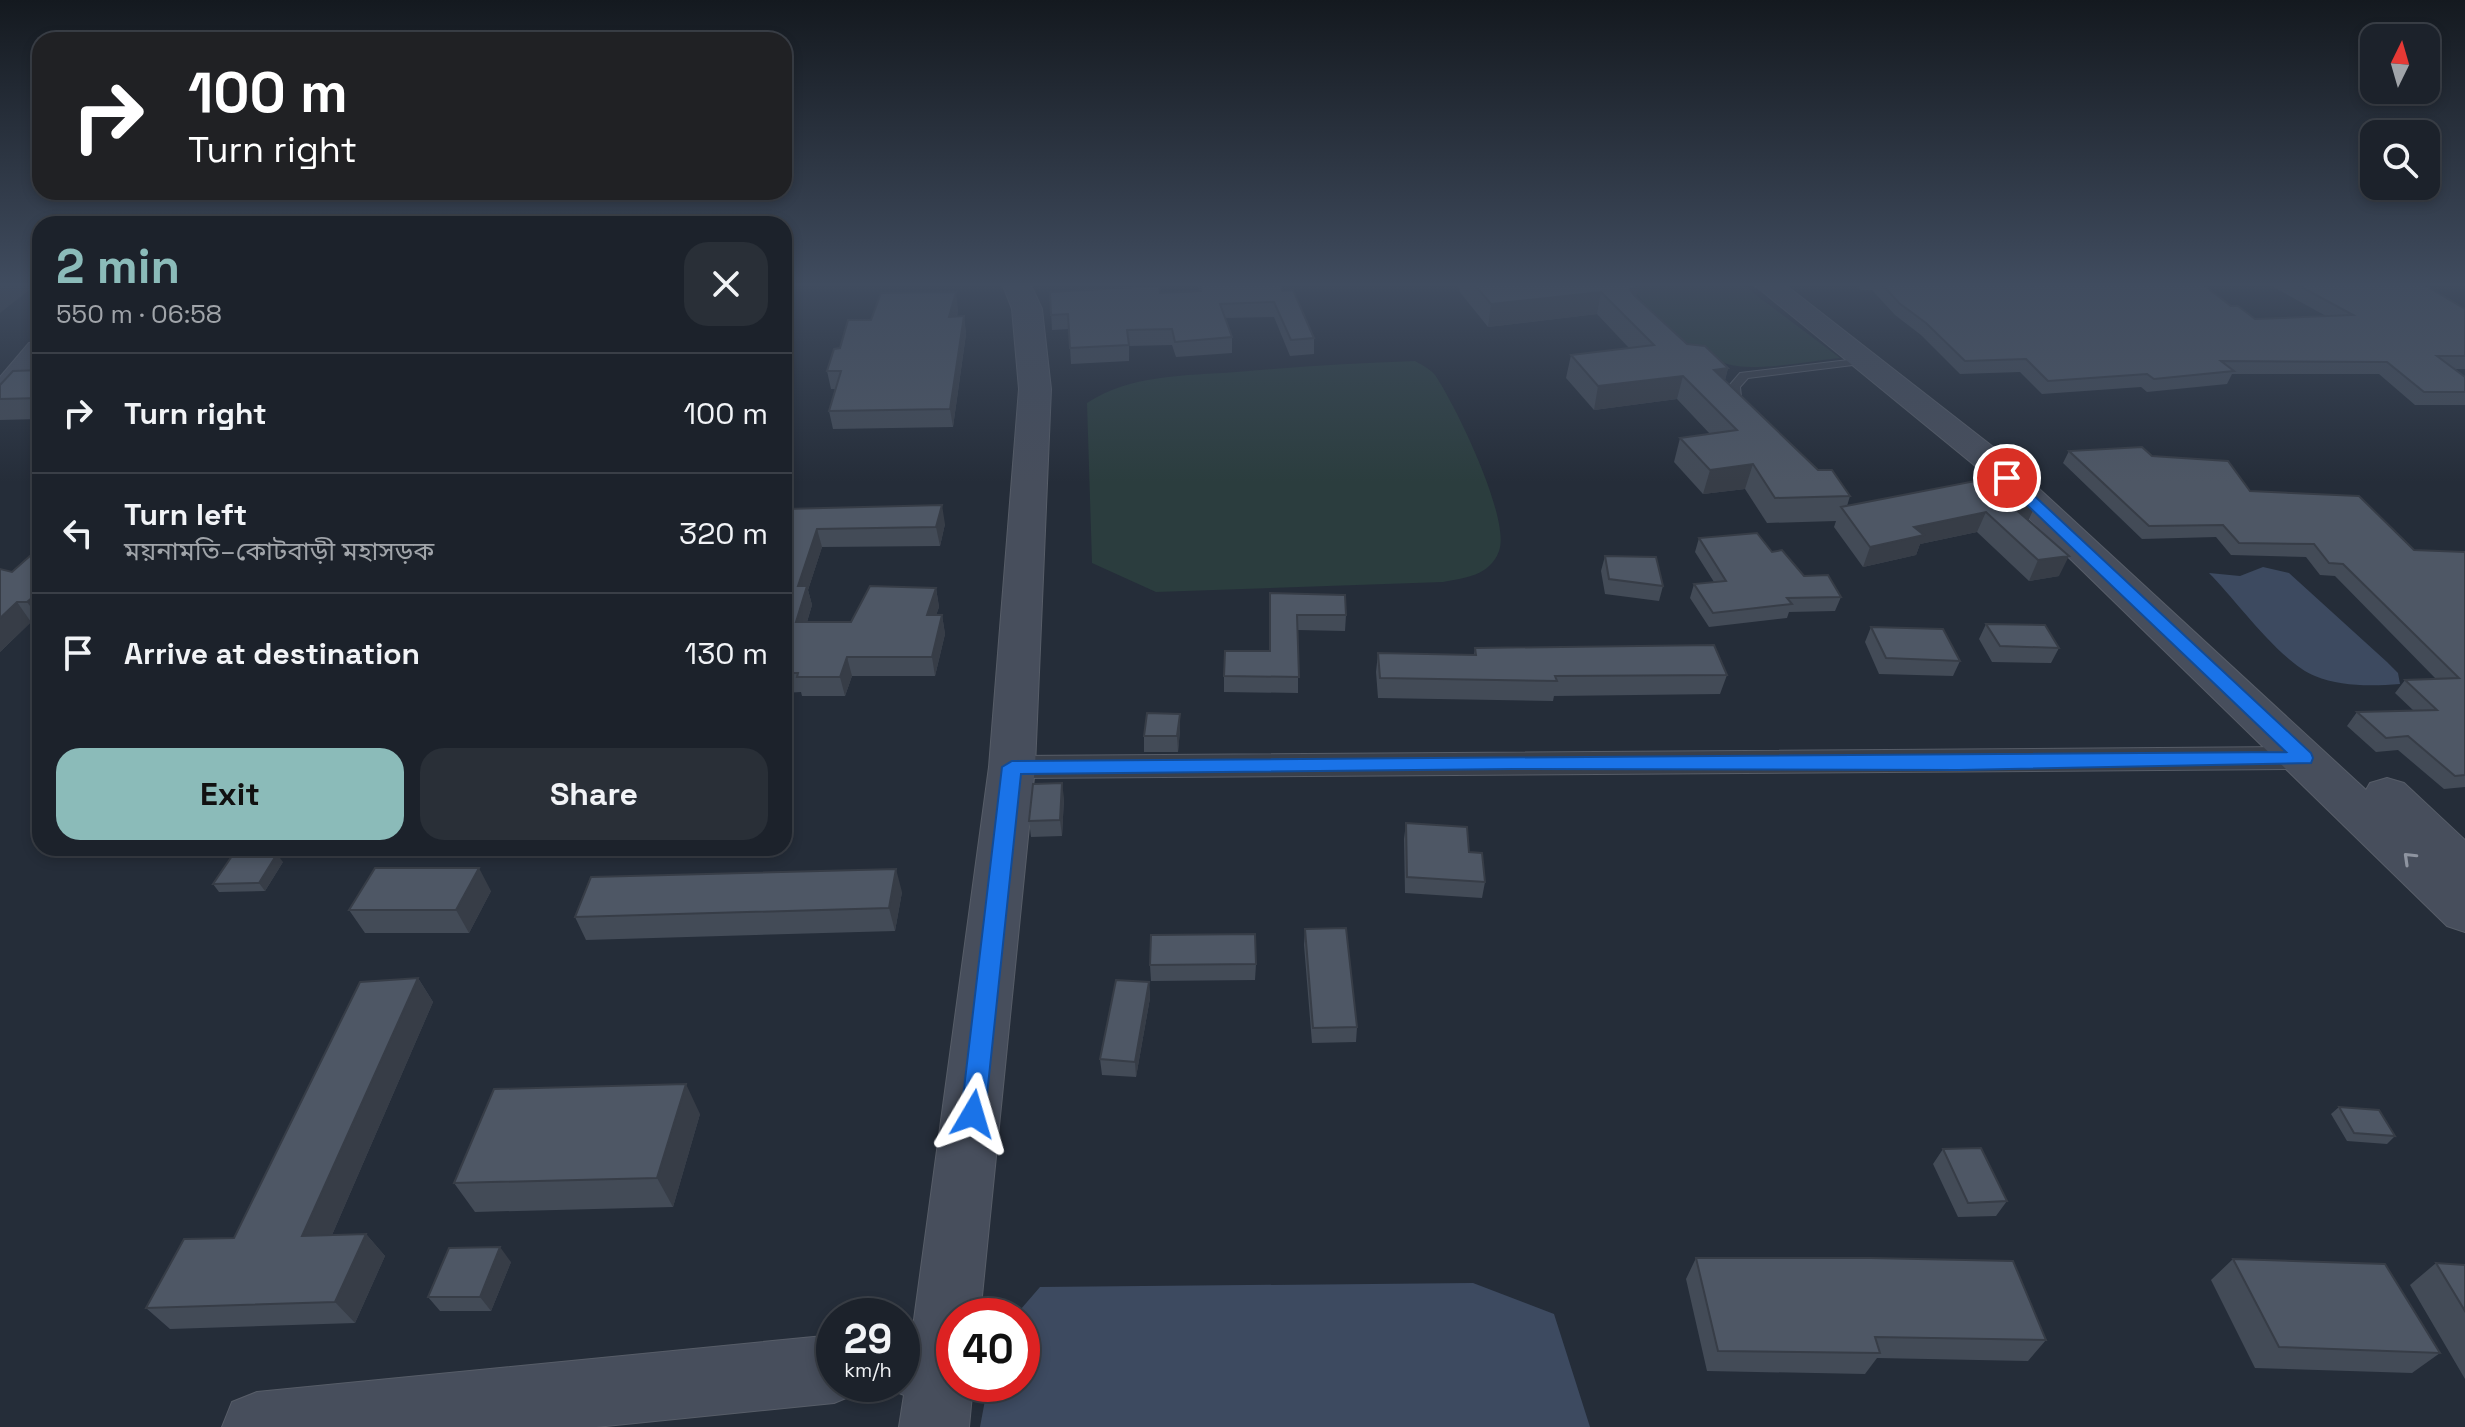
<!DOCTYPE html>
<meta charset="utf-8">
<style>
:root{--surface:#1c222b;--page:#292f37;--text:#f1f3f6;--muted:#a0a4a9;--line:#3a3f47;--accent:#8bbbb9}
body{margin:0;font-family:"Space Grotesk","Noto Sans Bengali",sans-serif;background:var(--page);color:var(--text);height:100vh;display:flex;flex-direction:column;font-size:30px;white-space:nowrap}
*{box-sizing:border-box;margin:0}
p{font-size:26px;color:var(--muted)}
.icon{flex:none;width:44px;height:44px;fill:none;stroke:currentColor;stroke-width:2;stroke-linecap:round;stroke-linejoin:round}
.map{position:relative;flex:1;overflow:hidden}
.side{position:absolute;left:32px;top:216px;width:760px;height:640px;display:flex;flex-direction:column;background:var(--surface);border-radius:24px;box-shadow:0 4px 12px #0003,0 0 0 2px var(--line)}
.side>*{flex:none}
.banner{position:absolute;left:32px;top:32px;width:760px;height:168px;border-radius:24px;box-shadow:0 4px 12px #0003,0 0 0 2px var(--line);background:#202124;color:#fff;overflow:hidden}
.needle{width:52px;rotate:5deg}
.tools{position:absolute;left:2360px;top:24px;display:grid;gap:16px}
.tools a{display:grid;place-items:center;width:80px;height:80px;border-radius:16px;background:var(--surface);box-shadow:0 4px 12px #0003,0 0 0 2px var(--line);font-size:40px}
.speed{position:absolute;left:816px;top:1298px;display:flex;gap:16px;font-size:40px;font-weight:700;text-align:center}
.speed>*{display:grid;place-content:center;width:104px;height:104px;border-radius:50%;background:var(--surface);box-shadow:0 4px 12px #0003,0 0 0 2px var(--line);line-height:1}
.speed small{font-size:20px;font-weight:400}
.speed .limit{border:12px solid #d22;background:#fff;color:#111}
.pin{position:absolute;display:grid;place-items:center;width:68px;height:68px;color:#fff;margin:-34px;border:4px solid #fff;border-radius:50%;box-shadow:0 2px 8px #0007}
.me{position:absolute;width:88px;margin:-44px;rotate:7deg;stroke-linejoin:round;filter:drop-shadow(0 0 6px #0008)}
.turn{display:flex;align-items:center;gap:28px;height:168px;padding:0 24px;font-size:36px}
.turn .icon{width:104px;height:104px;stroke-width:2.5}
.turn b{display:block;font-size:56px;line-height:68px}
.round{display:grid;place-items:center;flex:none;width:84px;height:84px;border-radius:24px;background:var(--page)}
.summary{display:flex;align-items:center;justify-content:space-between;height:136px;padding:0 24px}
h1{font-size:48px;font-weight:700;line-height:60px;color:var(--accent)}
.action{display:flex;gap:16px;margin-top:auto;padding:16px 24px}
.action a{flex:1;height:92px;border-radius:24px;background:var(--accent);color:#111;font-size:32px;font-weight:700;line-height:92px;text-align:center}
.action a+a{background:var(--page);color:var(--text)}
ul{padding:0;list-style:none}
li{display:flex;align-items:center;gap:24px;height:120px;padding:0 24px;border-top:2px solid var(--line)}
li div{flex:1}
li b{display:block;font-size:30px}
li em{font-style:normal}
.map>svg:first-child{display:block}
.green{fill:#2b3d3e}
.water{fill:#3d4a60}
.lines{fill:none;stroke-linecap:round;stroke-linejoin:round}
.lane-casing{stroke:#575d68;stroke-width:2}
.street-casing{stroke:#575d68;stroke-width:2}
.secondary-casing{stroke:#575d68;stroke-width:2}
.lane{fill:#393f4a;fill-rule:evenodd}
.street{fill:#393f4a;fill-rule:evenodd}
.secondary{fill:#474e5c;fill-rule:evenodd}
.wall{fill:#434b57}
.shaded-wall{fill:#373d47}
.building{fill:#4e5765;stroke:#373d47;stroke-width:2}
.oneway{stroke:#8e94a0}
.route{fill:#1a73e8;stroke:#114b97;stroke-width:2}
</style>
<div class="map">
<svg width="2465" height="1427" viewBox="0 0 2465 1427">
<rect width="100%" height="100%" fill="#252d39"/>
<!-- green -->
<path class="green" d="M1628 283H1740L1840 358C1811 361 1781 367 1752 367 1699 368 1658 322 1628 283Z
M1415 361C1422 365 1430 369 1435 375 1455 404 1511 519 1499 551 1490 576 1464 578 1443 582L1156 592 1092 563 1087 403C1131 374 1185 376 1236 372 1295 367 1355 363 1415 361Z"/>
<!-- water -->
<path class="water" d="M2263 567 2289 573 2387 662 2398 673 2400 684C2373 686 2341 687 2315 676 2281 663 2236 600 2209 573L2240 576Z
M1473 1283 1554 1314 1590 1427H980L988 1384H1022V1316H1015L1040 1287Z"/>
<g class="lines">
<defs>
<path id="lane" d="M1865 358 1871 361 1869 363 1748 378 1740 387 1742 407 1736 411 1730 407 1728 387 1740 373Z"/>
<path id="street" d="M2304 747 2315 750 2320 758 2315 766 2304 769 1012 778 1001 775 996 767 1001 759 1012 756Z"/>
<path id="secondary" d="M1002 283H1030L1042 309 1051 389 1035 767 980 1316H954V1384H973L969 1427H899L904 1395 878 1384H902V1328L913 1327 989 767 1019 389 1012 309Z
M1752 283H1783L1997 450 2366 790 2370 783 2387 778 2404 783 2465 840V932L2447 926 1973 464Z
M40 341V370L12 404 0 407V377L29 343Z
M834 1335V1384H861L858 1393 834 1403 596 1427H222L232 1402 257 1392Z"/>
</defs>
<!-- lane casing -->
<use href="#lane" class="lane-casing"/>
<!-- street casing -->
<use href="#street" class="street-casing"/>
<!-- secondary casing -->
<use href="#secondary" class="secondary-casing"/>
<!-- lane -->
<use href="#lane" class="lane"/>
<!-- street -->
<use href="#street" class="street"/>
<!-- secondary -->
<use href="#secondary" class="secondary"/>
</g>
<!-- wall -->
<path class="wall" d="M820 283H853L852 285 820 284Z
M1198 283H1281L1282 291 1314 338V354L1290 356 1274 317 1225 318 1232 337V353L1176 357 1172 345 1129 346V361L1071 364 1069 329 1052 330 1050 292 1160 293 1199 291Z
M1452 283H1636V297L1687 344 1728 368 1725 380 1818 470 1850 496 1847 506 2037 502 2028 520 2059 576 2029 581 1977 532 1920 544 1916 555 1863 567 1834 527 1836 521 1767 523 1745 489 1703 494 1674 462 1680 438 1710 434 1677 399 1594 410 1566 378 1571 355 1629 348 1597 314 1488 327 1459 291 1460 288Z
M1855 283H2201L2231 306 2255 319 2326 316 2266 283H2421L2465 309V369H2454L2465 377V405H2415L2379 374H2232L2227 384 2147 392 2141 387 2042 394 2020 372 1960 374 1921 335 1895 315 1872 290H1861Z
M958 309 957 317 964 316 966 334 953 427 833 429 829 411 835 389H831L827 371 840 348 871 320Z
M40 370V419L0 420V399Z
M2069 451 2152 456 2414 550 2465 552V787L2444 789 2398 750 2376 752 2347 726 2357 712 2414 711 2395 693 2405 680 2436 679 2335 576 2320 575 2306 557 2231 555 2216 537 2142 539 2063 463Z
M784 509 945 524 940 546 822 547 808 590 812 605 807 622H851L936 588 939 607 936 615H942L945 634 935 676H852L845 696H802L801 692 784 693Z
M1699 538 1772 552 1804 576 1841 597 1835 611 1789 612 1787 618 1709 627 1690 598 1694 584 1714 582 1695 552Z
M40 547V622H31L0 652 12 572Z
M1605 556 1663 586 1659 601 1605 594 1601 571Z
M1270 593 1346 615 1345 631 1298 630V693L1224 692V676L1270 651Z
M1986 624 2059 648 2051 663 1992 662 1979 639Z
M1871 627 1960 661 1953 676 1879 674 1865 642Z
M1475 648 1727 675 1720 694 1554 696 1553 701 1378 698 1376 672 1378 653 1474 655Z
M1180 730 1178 752H1144V736Z
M1064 798 1062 836 1031 837 1029 821Z
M1406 823 1469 852 1485 882 1482 898 1405 893 1404 839Z
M367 848H422L368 850Z
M283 862 265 891 219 892 213 884Z
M491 891 469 933H365L349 910Z
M902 892 895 931 586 940 575 917Z
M1305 929 1357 1027 1356 1042 1312 1043 1304 945Z
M1256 964 1255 980 1151 981 1150 965Z
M418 978 433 1002 332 1235 366 1234 385 1256 355 1323 170 1329 146 1308 234 1238Z
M1149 982 1150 998 1136 1077 1102 1075 1100 1059Z
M2339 1107 2395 1136 2387 1144 2347 1141 2331 1114Z
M700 1114 673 1207 475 1212 454 1183Z
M1943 1149 2007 1201 1996 1216 1958 1217 1933 1164Z
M1696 1258 2046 1340 2028 1361 1877 1358 1865 1374 1707 1371 1686 1279Z
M2233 1259 2440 1353 2412 1373 2255 1368 2211 1280Z
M511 1262 491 1311H440L428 1297Z
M2436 1263 2465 1265V1379L2410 1285Z"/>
<!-- shaded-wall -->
<path class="shaded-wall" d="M2 283H38L0 313V284Z
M1639 286 1634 308 1630 289Z
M956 292 958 309 952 334 949 317Z
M1601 292 1597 314 1488 327 1491 304Z
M964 316 966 334 953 427 950 409Z
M1728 368 1722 392 1714 370Z
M1683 376 1677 399 1594 410 1598 386Z
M1753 464 1745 489 1703 494 1710 470Z
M2037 502 2028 521 2013 507Z
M942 505 945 524 940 546 936 527Z
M1986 512 1977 532 1920 544 1916 555 1863 567 1870 547 1914 527Z
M817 529 822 547 808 590 812 605 801 641 796 622 798 586Z
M2069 556 2059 576 2029 581 2038 560Z
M936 588 939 607 930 634 927 615Z
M40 591V619L27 602Z
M17 602 31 622 0 652V618Z
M942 615 945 634 935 676 932 657Z
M847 657 852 676 845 696 840 677Z
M1180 714V730L1178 752 1177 736Z
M1062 783 1064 798 1062 836 1060 820Z
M277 854 283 862 265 891 259 883Z
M479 868 491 891 469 933 456 910Z
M896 869 902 892 895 931 889 908Z
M418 978 433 1002 322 1258 302 1236Z
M1149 982 1150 998 1136 1077 1135 1062Z
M686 1084 700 1114 673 1207 657 1178Z
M366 1234 385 1256 355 1323 335 1302Z
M500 1247 511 1262 491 1311 480 1297Z"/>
<!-- building -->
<path class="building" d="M1200 283H1281L1282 291 1293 290 1314 338 1291 340 1274 302 1220 304 1232 337 1175 342 1172 329 1127 330 1129 345 1070 348 1068 314 1051 315 1050 292 1159 286 1160 293 1201 291Z
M1473 283H1636L1639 286 1630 289 1634 295 1687 344 1705 346 1728 368 1714 370 1818 470H1832L1850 496 1775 498 1753 464 1710 470 1680 438 1737 430 1683 376 1598 386 1571 355 1654 345 1601 292 1491 304Z
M1881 283H2201L2231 306H2238L2255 319 2353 315 2294 283H2421L2465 309V356H2437L2465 377V392H2424L2387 362 2221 361 2234 371 2154 379 2147 374 2048 381 2026 359 1965 361 1926 323 1899 303Z
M956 292 949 317 964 316 950 409 829 411 841 371H827L834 349 840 348 848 320H871L881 293Z
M40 370V398L0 399V385L13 371Z
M2142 447 2152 456 2228 461 2250 491 2359 496 2414 550 2465 552V775L2455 776 2408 736 2386 738 2357 712 2437 710 2405 680 2459 678 2343 564 2329 563 2314 544 2239 543 2223 525 2149 526 2069 451Z
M2006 475 2037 502 2013 507 2069 556 2038 560 1986 512 1914 527 1924 535 1870 547 1841 507Z
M942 505 936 527 817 529 798 586H807L796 622H851L870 586 936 588 927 615H942L932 657H847L840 677H797L798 673H784V509Z
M1757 533 1772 552 1782 550 1804 576 1828 575 1841 597 1787 598 1792 604 1713 613 1694 584 1726 581 1699 538Z
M40 547V591L27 602H17L0 618V569L12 572Z
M1605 556 1656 557 1663 586 1609 579Z
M1270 593 1345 595 1346 615H1297L1299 677 1224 676 1225 651H1270Z
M1986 624 2045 625 2059 648 2000 646Z
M1871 627 1943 629 1960 661 1886 658Z
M1714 645 1727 675 1555 676 1557 681 1380 678 1378 653 1476 655 1475 648Z
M1147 713 1180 714 1177 736H1144Z
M1062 783 1060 820 1029 821 1033 784Z
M1406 823 1467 827 1469 852 1482 853 1485 882 1407 877Z
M277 854 259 883 213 884 232 856Z
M375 868H479L456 910H349Z
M896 869 889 908 575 917 591 877Z
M1346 928 1357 1027 1313 1028 1305 929Z
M1255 934 1256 964 1150 965 1151 935Z
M418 978 302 1236 366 1234 335 1302 146 1308 184 1239 234 1238 360 982Z
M1116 980 1149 982 1135 1062 1100 1059Z
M686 1084 657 1178 454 1183 494 1089Z
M2339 1107 2379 1110 2395 1136 2354 1133Z
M1981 1148 2007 1201 1968 1203 1943 1149Z
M500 1247 480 1297H428L449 1248Z
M1696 1258H1871L2013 1261 2046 1340 1875 1337 1880 1353 1718 1351Z
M2233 1259 2385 1264 2440 1353 2279 1347Z
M2436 1263 2465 1265V1311Z"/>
<!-- one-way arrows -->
<defs><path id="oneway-chevron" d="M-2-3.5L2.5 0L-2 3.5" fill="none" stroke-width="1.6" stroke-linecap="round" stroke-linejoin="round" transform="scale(2)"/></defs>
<use class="oneway" href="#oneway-chevron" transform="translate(2409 858) rotate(-136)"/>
<!-- sky -->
<linearGradient id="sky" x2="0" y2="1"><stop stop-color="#14191f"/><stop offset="0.59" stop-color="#404c5f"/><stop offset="1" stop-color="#404c5f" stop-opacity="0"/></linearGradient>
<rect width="2465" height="482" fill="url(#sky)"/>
<!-- route -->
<path class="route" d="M2007 473 2012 475 2311 753 2313 758 2311 763 1959 770 1512 769 1021 774 985 1114 981 1121 973 1124 964 1121 961 1114 1002 767 1012 761 2286 752 2002 481V475Z"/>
</svg>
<div class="tools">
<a><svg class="needle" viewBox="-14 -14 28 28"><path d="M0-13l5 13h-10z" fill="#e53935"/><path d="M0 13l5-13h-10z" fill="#a0a4a9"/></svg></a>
<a><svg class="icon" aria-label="search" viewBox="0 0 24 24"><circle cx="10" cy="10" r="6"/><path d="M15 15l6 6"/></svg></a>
</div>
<div class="speed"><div>29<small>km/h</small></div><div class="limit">40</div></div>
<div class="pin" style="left:2007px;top:478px;background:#d93025"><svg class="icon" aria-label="arrive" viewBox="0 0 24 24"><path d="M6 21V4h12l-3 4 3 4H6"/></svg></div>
<svg class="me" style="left:973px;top:1114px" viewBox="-20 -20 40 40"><path d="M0-17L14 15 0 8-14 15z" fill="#1a73e8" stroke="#fff" stroke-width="4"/></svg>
<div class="banner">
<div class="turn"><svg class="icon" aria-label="right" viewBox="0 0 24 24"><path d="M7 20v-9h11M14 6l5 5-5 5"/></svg><div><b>100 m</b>Turn right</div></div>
</div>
<section class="side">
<div class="summary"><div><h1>2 min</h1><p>550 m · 06:58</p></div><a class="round"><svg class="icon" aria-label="close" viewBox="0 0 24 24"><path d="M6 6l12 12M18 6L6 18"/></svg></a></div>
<ul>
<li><svg class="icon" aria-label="right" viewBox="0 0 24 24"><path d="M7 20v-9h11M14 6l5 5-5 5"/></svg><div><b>Turn right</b></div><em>100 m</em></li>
<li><svg class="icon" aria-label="left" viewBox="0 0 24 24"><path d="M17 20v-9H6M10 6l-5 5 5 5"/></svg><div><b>Turn left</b><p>ময়নামতি–কোটবাড়ী মহাসড়ক</p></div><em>320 m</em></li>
<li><svg class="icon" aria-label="arrive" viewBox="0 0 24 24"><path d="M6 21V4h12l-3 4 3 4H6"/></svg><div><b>Arrive at destination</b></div><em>130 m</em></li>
</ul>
<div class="action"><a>Exit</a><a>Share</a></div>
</section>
</div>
